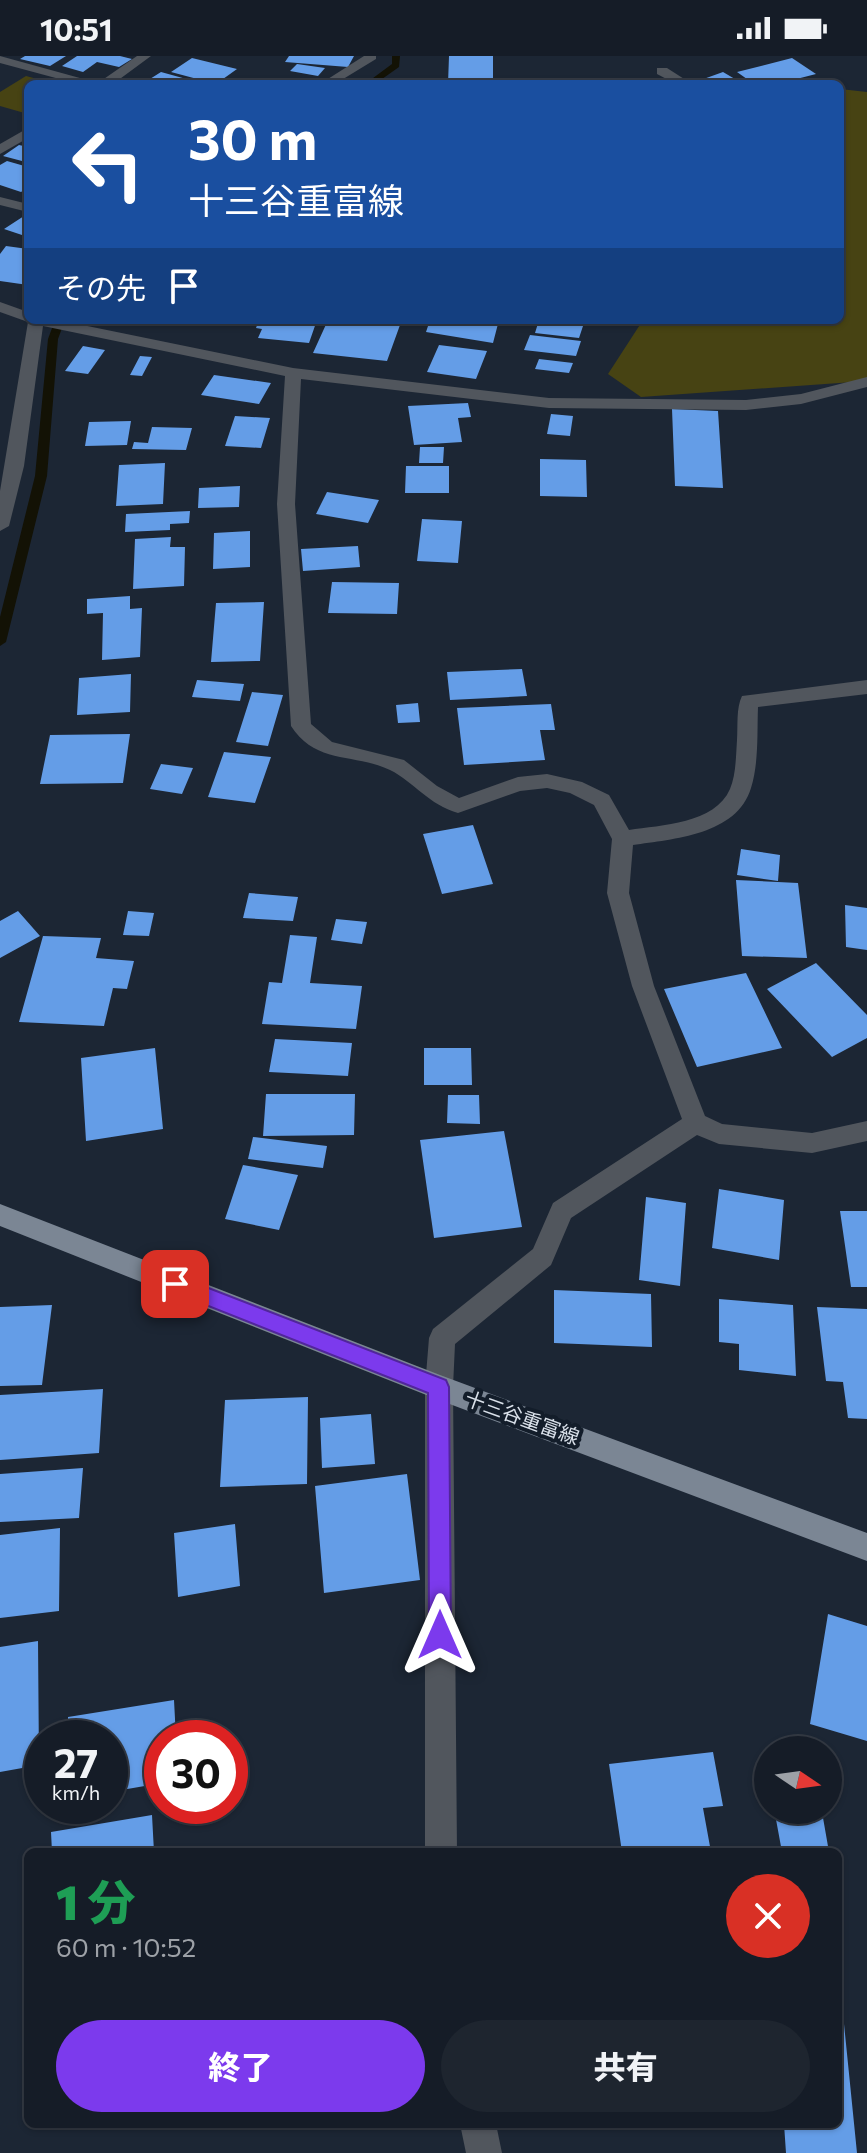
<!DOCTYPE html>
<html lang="ja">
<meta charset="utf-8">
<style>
:root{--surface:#151c27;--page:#1e252f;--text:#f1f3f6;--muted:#9da1a7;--line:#343a44;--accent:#7c3aed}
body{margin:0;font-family:Commissioner,"Noto Sans JP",sans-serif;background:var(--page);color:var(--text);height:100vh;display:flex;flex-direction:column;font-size:30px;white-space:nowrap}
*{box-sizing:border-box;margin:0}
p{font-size:26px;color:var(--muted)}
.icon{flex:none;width:44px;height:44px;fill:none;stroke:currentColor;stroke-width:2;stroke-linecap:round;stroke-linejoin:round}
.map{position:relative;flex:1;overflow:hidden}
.panel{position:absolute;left:24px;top:1792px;width:818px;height:280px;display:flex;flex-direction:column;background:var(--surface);border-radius:12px;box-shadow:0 2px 6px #0004,0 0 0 2px var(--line)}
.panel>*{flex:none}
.hud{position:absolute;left:24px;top:24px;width:820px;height:244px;border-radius:12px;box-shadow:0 2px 6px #0004,0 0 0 2px var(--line);background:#1a4fa0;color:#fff;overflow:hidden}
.needle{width:52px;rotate:103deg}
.fabs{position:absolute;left:754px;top:1680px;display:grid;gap:16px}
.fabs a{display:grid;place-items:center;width:88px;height:88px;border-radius:50%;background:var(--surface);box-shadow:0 2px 6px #0004,0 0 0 2px var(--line);font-size:40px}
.speed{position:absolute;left:24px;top:1664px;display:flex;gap:16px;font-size:40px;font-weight:700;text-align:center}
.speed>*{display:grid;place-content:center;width:104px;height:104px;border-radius:50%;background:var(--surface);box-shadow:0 2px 6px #0004,0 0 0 2px var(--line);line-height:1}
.speed small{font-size:20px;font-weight:400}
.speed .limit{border:12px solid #d22;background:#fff;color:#111}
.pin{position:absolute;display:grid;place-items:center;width:68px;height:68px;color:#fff;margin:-34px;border-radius:16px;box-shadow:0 4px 12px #0006}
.me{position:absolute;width:88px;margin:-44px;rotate:0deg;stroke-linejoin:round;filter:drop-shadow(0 0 6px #0008)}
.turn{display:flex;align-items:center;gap:28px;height:168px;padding:0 32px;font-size:36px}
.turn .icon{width:104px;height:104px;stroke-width:2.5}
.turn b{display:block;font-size:56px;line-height:68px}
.then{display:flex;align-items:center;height:76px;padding:0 32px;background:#0003;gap:16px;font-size:30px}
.round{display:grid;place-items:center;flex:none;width:84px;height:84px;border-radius:42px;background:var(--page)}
.head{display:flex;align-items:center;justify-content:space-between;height:136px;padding:0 32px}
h1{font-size:48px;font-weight:800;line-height:60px;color:#1e9e55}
.primary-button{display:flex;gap:16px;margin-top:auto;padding:16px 32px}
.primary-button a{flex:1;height:92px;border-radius:48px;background:var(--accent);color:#fff;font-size:32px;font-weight:800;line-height:92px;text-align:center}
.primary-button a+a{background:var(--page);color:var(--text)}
.status{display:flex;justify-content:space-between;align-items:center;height:56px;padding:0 40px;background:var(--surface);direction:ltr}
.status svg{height:22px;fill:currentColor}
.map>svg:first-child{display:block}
.green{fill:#474313}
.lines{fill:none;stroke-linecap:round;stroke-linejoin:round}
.stream{fill:#131205;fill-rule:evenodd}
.building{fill:#649de7}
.minor{fill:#51565d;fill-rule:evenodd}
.major{fill:#7b8694;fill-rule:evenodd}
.route{fill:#7c3aed;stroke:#51269a;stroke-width:2}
.labels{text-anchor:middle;stroke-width:8;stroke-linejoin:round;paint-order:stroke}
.street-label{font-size:20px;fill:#dae1ea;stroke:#131d2a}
</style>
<div class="status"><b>10:51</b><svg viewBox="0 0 49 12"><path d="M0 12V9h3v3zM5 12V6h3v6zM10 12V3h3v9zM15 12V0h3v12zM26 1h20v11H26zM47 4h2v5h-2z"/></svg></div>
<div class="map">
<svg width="867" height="2097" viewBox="0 0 867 2097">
<rect width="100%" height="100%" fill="#1c2634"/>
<!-- green -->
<path class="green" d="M26 20 56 28H28V58L0 50V36Z
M840 33 867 36V325L641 341 608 318 643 264H840Z"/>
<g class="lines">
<!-- stream -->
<path class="stream" d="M392 0H400L399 11 375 28H365L392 8Z
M55 264H65L58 283 47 420 6 586 0 590V561L35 420 48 283Z"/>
</g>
<!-- building -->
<path class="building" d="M25 0H66L50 10 20 3Z
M77 0H120L132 3 119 11 97 6 83 16 62 10Z
M289 0H354L348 11 285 6Z
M449 0H493V28H448Z
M192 2 237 13 216 28 171 16Z
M792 2 816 18 777 28H754L737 16Z
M297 8 325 12 318 20 290 15Z
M161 16 190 24 184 28H142Z
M723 16 740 26 703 28 698 25Z
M19 89 28 91V101L22 105 3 100Z
M7 105 28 111V131L21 136 0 129V109Z
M24 160 28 162V181L4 173Z
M6 190 28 193V229L0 225V198Z
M259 264H317L309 287 258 282 262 273 256 272Z
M328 264H349L400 269 387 305 313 297Z
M430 264H499L493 287 426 276Z
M539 264H585L579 282 535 277Z
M530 279 581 285 576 300 524 294Z
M439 289 487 295 476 323 427 316Z
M83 290 105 294 88 318 65 315Z
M140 300 152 301 142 320 130 319Z
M539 303 573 307 569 317 535 313Z
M214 319 271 327 259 348 201 339Z
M468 347 471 361 458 362 462 386 414 389 408 350Z
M672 353 718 355 723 432 675 430Z
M551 358 573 360 570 380 547 378Z
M235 360 270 362 261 392 225 390Z
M131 365 127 389 85 390 89 366Z
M152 371 192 372 186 394 132 393 134 386 148 387Z
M420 391H444L443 407H419Z
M540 403 586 404 587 441 540 440Z
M165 407 163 448 116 450 119 409Z
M406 410H449V437H405Z
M240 430 239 451 198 452 199 432Z
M327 436 379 444 368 467 316 458Z
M190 455 189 467 170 468V474L125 476 126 458Z
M422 463 462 465 458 507 417 505Z
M250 475V511L213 513 214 477Z
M171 481 170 491H185L184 530 133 533 135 483Z
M358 490 360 511 303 515 301 493Z
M332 526 399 527 397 558 328 557Z
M130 540V553L142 552 140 601 102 604 103 557 87 558V543Z
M264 546 260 605 211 606 216 547Z
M522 613 527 640 450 644 447 616Z
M131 618 130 656 77 659 79 622Z
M197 624 244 628 240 645 192 641Z
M252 636 283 639 268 690 236 686Z
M418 647 420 666 398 667 396 649Z
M551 648 555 674H540L545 704 464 709 457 652Z
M130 678 123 727 40 728 50 679Z
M224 696 271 701 255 747 208 741Z
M161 708 193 712 182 738 150 733Z
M473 769 493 828 442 838 423 778Z
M741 793 780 799 778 825 737 819Z
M736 824 798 827 807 902 742 900Z
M249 837 298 841 293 865 243 862Z
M845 849 867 852V894L846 891Z
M18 855 40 880 0 902V865Z
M128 855 154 857 149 880 123 879Z
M336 863 367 866 362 888 331 884Z
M290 879 317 881 310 927 362 930 356 973 262 968 269 926 282 927Z
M43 880 101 882 96 902 134 905 127 933 113 932 104 970 19 966Z
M816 907 867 959V982L832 1001 767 933Z
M746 917 782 992 697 1011 664 933Z
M275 983 352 987 348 1020 269 1016Z
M155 992 163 1073 86 1085 81 1002Z
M424 992H471L472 1029H424Z
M266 1038H355L354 1079 263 1080Z
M448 1039H479L480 1068 447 1067Z
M504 1075 522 1171 434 1182 420 1084Z
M253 1081 327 1090 323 1112 248 1103Z
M243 1109 298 1119 279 1174 225 1163Z
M719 1133 784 1144 779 1204 712 1192Z
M646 1141 686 1147 680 1230 639 1224Z
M840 1155H867V1231H851Z
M554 1234 651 1238 652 1291 554 1287Z
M719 1243 793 1249 796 1320 739 1314V1288L719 1286Z
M52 1249 42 1329 0 1330V1251Z
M817 1251 867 1253V1363L848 1362 843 1326 826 1325Z
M103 1333 99 1397 0 1404V1339Z
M308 1341 307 1428 220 1431 225 1344Z
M371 1358 375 1408 322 1412 320 1362Z
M83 1412 79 1462 0 1466V1418Z
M407 1418 420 1524 324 1537 315 1430Z
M235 1468 240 1530 178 1541 174 1477Z
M60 1472 59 1555 0 1562V1479Z
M828 1558 867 1570V1685L810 1668Z
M38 1585 39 1709 0 1716V1591Z
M174 1644 176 1682H162V1727L110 1736V1682H68V1661Z
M713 1696 723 1750 703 1752 711 1796H622L609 1708Z
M822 1756 829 1796H782L775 1758Z
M152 1759 154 1796H52L51 1776Z
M838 1958H843L857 2097H786L784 2068H838Z"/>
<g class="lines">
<!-- minor -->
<path class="minor" d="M0 0 98 27 137 0H151L113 28H78L0 7Z
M364 0H376V3L335 28H320Z
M657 12H667L692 28H676L657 18Z
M28 72V82L0 98V88Z
M0 141 28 148V156L0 149Z
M0 246 28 256V264H58L293 312 549 342 746 344 801 338 867 321V331L801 348 746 354 549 352 301 323 295 448 311 668 332 686 404 704 437 730 459 742 518 721 547 718 582 726 609 739 629 774C661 769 715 768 730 733 736 719 736 699 737 684 738 670 736 652 742 640L867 624V638L758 651C757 677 759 706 751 732 737 779 673 783 633 789L629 837 654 930 705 1060 722 1068 812 1077 867 1065V1085L812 1097 719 1088 697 1079 571 1162 551 1209 455 1288 453 1331 457 1796H425V1331L429 1282 433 1273 533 1193 553 1147 682 1063 632 930 607 837 612 783 594 749 570 737 547 732 520 735 458 757C429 749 414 726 390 714 355 697 316 709 291 670L277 448 285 320 43 270 24 410 9 470 0 475V435L28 266 0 256Z
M460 2068H496L502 2097H466Z"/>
<!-- major -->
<path class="major" d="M0 1148 440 1319 867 1477V1505L439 1344 0 1170Z"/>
</g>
<!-- route -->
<path class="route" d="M175 1219 446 1324 449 1331 451 1579 448 1587 440 1590 432 1587 429 1579 428 1337 168 1234 166 1228 168 1222Z"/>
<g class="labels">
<!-- street labels -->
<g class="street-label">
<text transform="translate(522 1362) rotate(20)" y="7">十三谷重富線</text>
</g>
</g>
</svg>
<div class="fabs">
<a><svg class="needle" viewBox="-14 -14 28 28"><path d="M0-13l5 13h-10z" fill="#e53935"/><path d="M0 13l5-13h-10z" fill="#9da1a7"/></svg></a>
</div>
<div class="speed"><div>27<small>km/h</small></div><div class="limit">30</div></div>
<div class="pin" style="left:175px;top:1228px;background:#d93025"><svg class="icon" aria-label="arrive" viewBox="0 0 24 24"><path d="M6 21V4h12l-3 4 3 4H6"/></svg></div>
<svg class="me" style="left:440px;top:1579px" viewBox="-20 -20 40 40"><path d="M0-17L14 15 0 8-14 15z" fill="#7c3aed" stroke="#fff" stroke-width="4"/></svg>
<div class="hud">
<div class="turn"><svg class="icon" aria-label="left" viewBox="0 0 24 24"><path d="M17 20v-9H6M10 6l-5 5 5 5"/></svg><div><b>30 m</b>十三谷重富線</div></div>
<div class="then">その先<svg class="icon" aria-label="arrive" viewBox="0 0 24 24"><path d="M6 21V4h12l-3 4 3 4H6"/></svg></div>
</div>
<section class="panel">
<div class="head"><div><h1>1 分</h1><p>60 m · 10:52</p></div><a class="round" style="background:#d93025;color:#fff"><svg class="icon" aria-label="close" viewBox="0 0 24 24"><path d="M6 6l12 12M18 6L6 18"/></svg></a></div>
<div class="primary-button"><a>終了</a><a>共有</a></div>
</section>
</div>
